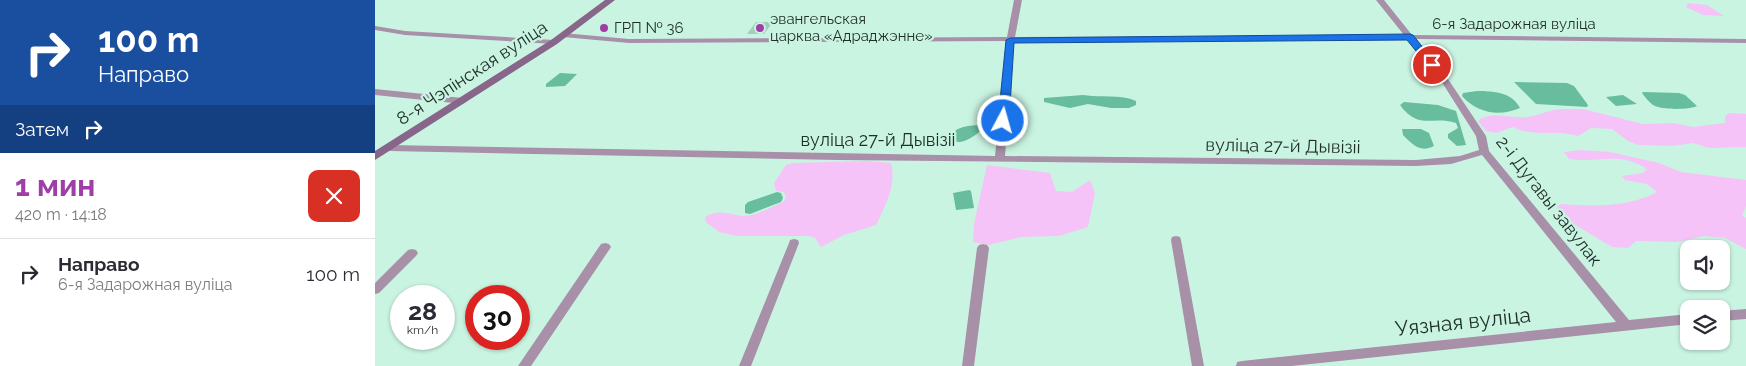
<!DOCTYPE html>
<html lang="ru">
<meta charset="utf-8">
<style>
:root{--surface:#fff;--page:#f2f2f3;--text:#2b2b33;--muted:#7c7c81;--line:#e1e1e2;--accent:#9e3ea6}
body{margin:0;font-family:Raleway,sans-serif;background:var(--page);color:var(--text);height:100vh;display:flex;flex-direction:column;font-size:19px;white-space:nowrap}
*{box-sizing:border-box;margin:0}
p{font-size:16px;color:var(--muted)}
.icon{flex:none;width:28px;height:28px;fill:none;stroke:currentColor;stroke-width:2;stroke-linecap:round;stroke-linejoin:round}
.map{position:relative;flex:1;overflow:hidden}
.drawer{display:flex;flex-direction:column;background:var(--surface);width:375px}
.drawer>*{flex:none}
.top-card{background:#1a4fa0;color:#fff;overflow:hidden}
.controls{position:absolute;left:1305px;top:240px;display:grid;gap:10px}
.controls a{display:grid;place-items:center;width:50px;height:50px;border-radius:10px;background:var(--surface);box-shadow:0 1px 4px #0004;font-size:25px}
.speed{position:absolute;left:15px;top:285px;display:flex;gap:10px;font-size:25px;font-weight:700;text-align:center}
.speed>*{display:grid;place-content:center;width:65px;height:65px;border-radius:50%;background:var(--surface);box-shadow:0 1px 4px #0004;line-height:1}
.speed small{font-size:12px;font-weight:400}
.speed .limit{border:8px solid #d22;background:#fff;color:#111}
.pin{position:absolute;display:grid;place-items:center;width:42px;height:42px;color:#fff;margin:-21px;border:2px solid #fff;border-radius:50%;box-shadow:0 1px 5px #0007}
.me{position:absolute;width:55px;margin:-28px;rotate:6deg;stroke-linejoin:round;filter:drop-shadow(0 0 4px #0008)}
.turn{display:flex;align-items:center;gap:18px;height:105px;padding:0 15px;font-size:22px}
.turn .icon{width:65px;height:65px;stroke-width:2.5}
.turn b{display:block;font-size:35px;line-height:42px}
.then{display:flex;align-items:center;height:48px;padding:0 15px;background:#0003;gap:10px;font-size:19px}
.round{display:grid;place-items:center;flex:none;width:52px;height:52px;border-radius:10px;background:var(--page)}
.summary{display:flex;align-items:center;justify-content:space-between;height:85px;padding:0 15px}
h1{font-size:30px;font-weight:700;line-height:38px;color:var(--accent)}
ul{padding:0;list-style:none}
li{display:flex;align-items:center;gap:15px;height:70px;padding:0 15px;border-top:1px solid var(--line)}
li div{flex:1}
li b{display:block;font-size:19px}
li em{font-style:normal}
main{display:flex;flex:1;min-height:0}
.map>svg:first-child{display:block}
.green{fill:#f5c3f8}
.water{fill:#67bd9e}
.building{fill:#a4cdbc}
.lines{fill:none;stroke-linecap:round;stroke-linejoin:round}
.street{fill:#a790a8;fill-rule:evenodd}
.secondary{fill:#876689;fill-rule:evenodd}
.route{fill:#1a73e8;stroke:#114b97}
.poi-dot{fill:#9e3ea6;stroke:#caf4e2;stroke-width:2}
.labels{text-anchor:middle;stroke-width:4.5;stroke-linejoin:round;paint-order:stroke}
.far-poi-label{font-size:15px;fill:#1e2e28;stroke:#caf4e2;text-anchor:start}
.far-street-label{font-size:15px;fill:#1e2e28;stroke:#caf4e2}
.street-label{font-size:18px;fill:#1e2e28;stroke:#caf4e2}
.near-street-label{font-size:21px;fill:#1e2e28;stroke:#caf4e2}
</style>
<main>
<section class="drawer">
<div class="top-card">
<div class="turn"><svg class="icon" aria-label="right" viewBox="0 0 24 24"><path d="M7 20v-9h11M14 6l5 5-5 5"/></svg><div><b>100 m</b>Направо</div></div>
<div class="then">Затем<svg class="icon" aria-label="right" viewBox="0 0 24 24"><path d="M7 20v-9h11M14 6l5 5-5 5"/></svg></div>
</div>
<div class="summary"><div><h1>1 мин</h1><p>420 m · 14:18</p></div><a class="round" style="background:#d93025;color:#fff"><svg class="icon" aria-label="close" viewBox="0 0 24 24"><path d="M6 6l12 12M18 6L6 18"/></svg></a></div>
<ul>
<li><svg class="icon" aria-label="right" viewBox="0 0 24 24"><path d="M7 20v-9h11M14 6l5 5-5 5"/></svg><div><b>Направо</b><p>6-я Задарожная вуліца</p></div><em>100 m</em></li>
</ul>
</section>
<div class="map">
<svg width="1371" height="366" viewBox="0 0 1371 366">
<rect width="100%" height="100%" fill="#caf4e2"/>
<!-- green -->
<path class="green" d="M1313 3 1332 5 1349 16 1328 15 1311 7Z
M1187 109H1208L1268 124 1298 123 1318 127 1350 123V116L1354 113 1371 114V147L1334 148 1318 143 1298 146 1263 145 1253 141 1237 129 1216 128 1203 136C1182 129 1159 138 1138 127L1121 133 1111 131 1103 121C1115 110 1138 119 1153 117 1166 115 1172 110 1187 109Z
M1205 150 1235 152 1284 163 1306 172 1371 180V207L1367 215 1371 218V249L1350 238 1329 236 1302 242 1261 241 1253 248 1237 247 1192 220 1182 208 1185 204C1219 206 1252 208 1282 192L1272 184 1250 180 1247 176 1268 173 1272 169C1244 150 1222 164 1194 159L1189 152Z
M491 161 516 163C522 185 510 206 501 225L469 235 446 247 440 238 434 236H362L344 232 331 222 330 217C348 206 359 219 376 215 387 213 398 206 408 202L411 198 409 192 401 191 399 183 411 165 417 163Z
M612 165 675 173 681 191 697 192 715 180 720 193 713 227 684 236 646 237 614 245 598 242 599 224Z"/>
<!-- water -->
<path class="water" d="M185 73 202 74 190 86 171 87V84Z
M1139 82 1192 83 1199 86 1213 105 1212 107 1161 104Z
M1102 91C1118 91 1137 92 1145 108 1124 117 1102 113 1087 96L1088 93Z
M1268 92 1304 93 1310 95 1322 106C1313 110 1287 110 1278 105 1274 102 1270 97 1267 93Z
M708 95C725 98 746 94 761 101V105L754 108H736L713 104 695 108 669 102V98Z
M1248 95 1262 104 1241 106 1231 97Z
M1029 102 1063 105 1081 111 1091 145 1082 146 1073 138V134L1083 128 1081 123C1057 115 1044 131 1025 105Z
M604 125 607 126V130C597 137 588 146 576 140 577 126 593 126 604 125Z
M1027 129H1046L1054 133 1059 146C1045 153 1038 145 1028 135Z
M594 190 596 191 599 208 581 210 578 193Z
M402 192 406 193 408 198 406 202 375 214 370 213V205L373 202Z"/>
<!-- building -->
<path class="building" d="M381 22H398L389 34H372Z"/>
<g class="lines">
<!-- street -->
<path class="street" d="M639 0H647L640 37 1029 35 1001 0H1009L1037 35 1371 39V43L1041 39 1069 73 1111 136 1114 151 1254 320 1314 314V324L917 366H861L862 362 867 361 1241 322 1107 155 1076 164 1041 166 463 160 14 151 9 148 14 145 620 156 631 41 254 43 188 37 184 35 188 33 254 39 632 37ZM1033 39 1063 76 1101 136 1104 150 1085 156 1041 160 630 156 639 41Z
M0 26 30 31 179 40 183 42 179 44 30 35 0 30Z
M0 89 88 98 92 101 88 104 0 95Z
M801 236 805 237 806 240 829 366H817L796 240 797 237Z
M419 239 423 240 424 243 376 366H364L414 243 415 240Z
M230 243 234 244 236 247 234 250 156 366H143L226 244Z
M608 244 612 245 614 248 599 366H587L602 248 604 245Z
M37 249 41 250 43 253 41 256 4 293 0 294V283L33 250Z
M1371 309V319L1346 321V311Z"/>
<!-- secondary -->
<path class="secondary" d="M230 0H240L182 44 0 160V151L176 40Z"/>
</g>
<!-- route -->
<path class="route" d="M1035 34 1038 35 1060 63V67H1054L1032 40 639 43 634 121 628 124 623 121 631 40 635 38Z"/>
<!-- markers -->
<g class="poi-dot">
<circle cx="229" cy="28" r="5"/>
<circle cx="385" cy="28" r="5"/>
</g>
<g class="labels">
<!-- far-poi labels -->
<g class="far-poi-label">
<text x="395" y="24">эвангельская<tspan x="395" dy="17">царква «Адраджэнне»</tspan></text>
<text x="239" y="33">ГРП № 36</text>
</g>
<!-- far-street labels -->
<g class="far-street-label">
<text x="1139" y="29">6-я Задарожная вуліца</text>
</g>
<!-- street labels -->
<g class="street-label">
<text transform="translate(97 73) rotate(-33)" y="6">8-я Чэпінская вуліца</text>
<text x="503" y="146">вуліца 27-й Дывізіі</text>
<text transform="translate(908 146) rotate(1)" y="6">вуліца 27-й Дывізіі</text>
<text transform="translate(1174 201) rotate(52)" y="6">2-і Дугавы завулак</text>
</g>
<!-- near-street labels -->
<g class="near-street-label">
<text transform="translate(1088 322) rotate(-6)" y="7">Уязная вуліца</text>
</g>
</g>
</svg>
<div class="controls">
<a><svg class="icon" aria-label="sound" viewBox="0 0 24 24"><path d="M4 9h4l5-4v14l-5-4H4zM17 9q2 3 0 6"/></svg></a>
<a><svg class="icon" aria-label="layers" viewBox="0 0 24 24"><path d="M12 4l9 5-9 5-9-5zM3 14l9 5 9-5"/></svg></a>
</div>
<div class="speed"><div>28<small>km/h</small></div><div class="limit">30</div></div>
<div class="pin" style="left:1057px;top:65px;background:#d93025"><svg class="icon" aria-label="arrive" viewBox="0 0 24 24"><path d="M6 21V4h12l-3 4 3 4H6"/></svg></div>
<svg class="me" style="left:628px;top:121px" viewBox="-20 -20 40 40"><circle r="17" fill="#1a73e8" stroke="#fff" stroke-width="3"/><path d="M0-11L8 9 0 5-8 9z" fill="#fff"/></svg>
</div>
</main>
